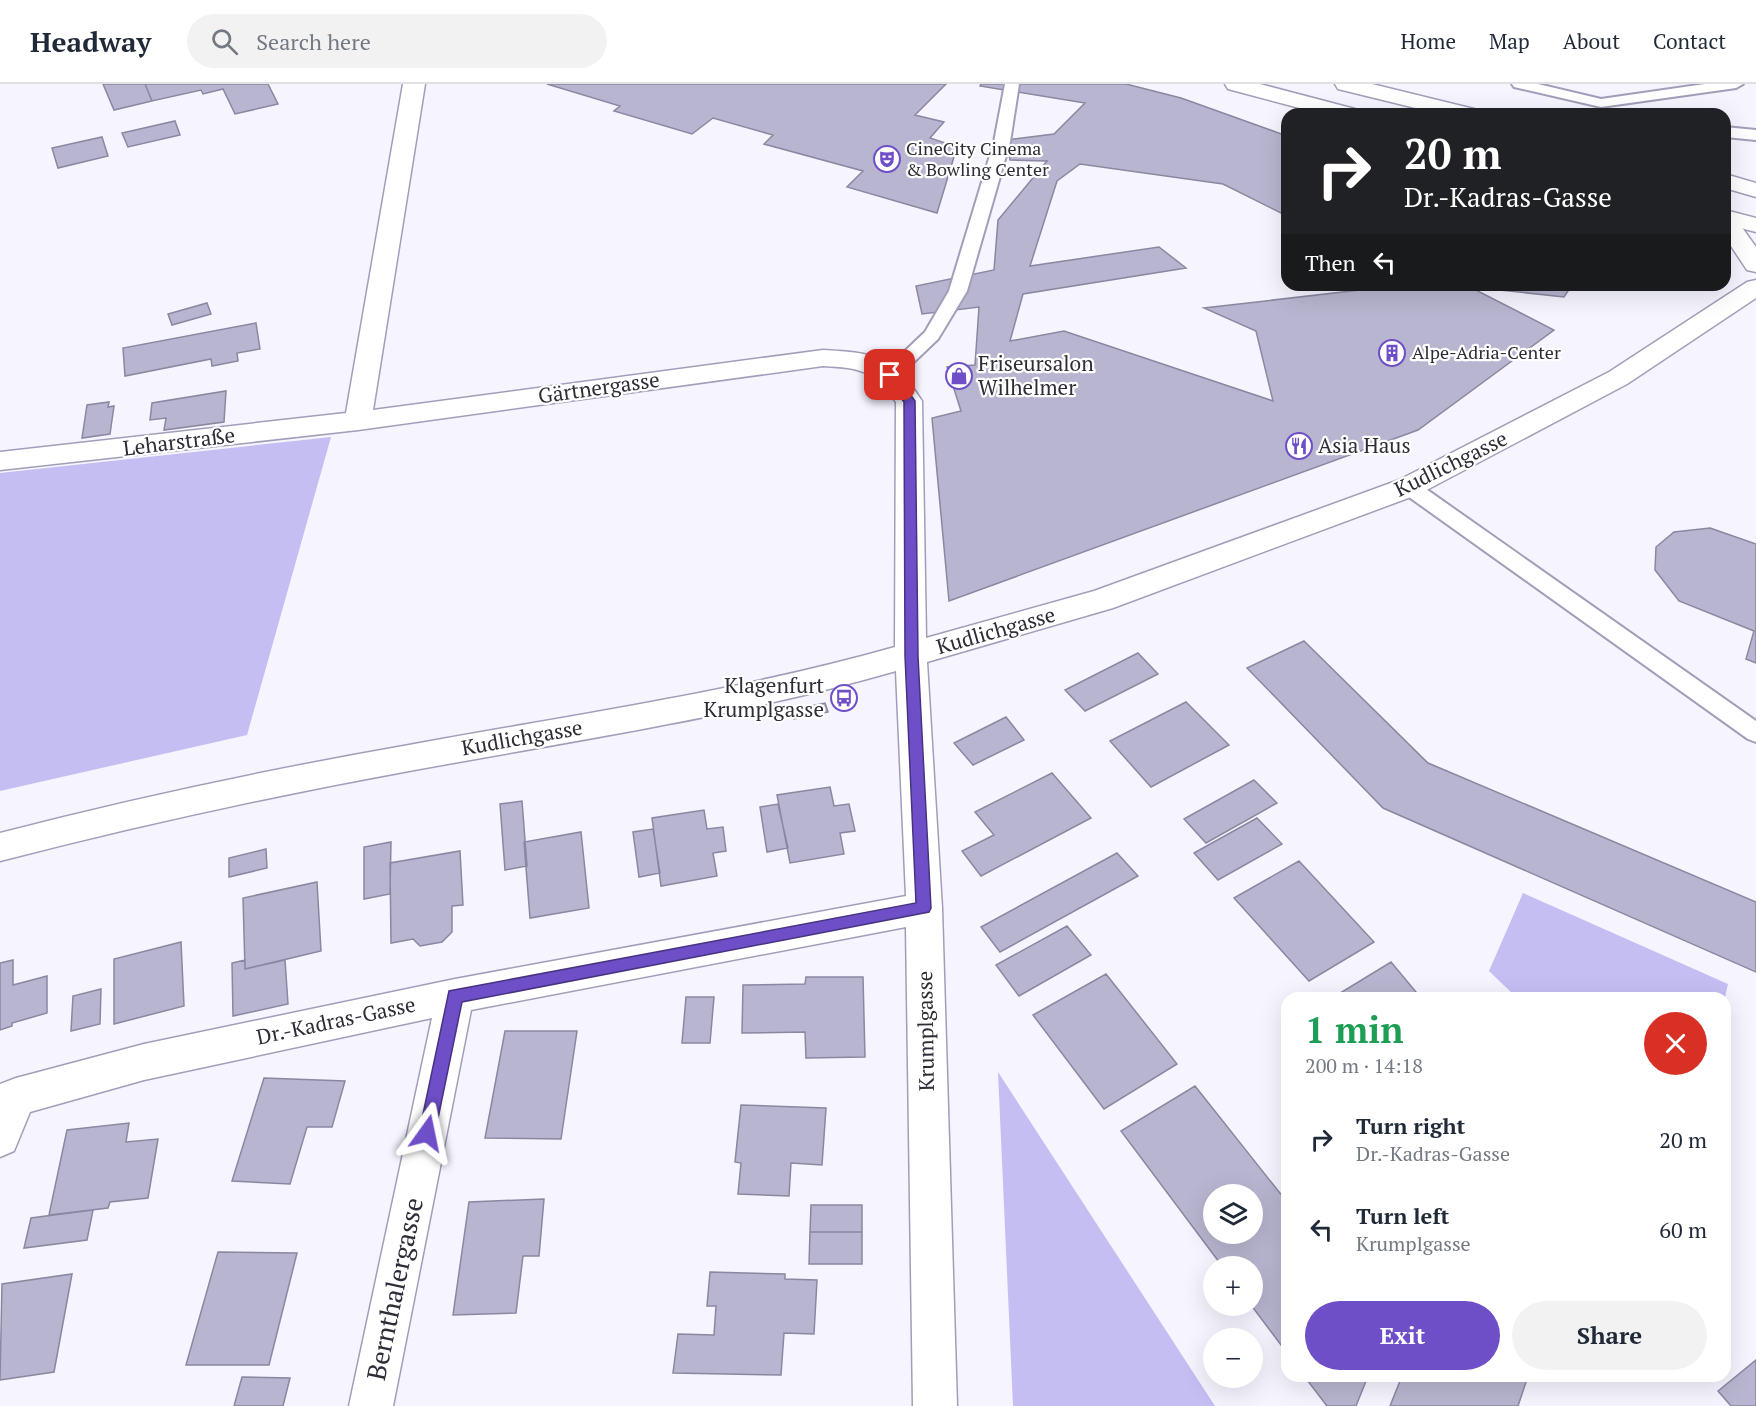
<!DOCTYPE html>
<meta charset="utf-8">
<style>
:root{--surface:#fff;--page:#f2f2f3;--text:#1f2937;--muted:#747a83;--line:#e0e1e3;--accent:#6e4fc8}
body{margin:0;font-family:"PT Serif",serif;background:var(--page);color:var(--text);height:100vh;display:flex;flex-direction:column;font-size:22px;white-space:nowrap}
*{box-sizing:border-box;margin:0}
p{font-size:20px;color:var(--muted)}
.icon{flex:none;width:33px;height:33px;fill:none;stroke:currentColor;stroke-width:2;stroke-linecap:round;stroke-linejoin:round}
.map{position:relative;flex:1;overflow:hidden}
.side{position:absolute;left:1281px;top:908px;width:450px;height:390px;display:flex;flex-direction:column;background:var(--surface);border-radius:18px;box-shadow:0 6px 24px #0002}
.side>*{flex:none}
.banner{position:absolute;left:1281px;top:24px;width:450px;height:183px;border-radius:18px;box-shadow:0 6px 24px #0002;background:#202124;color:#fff;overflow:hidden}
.tools{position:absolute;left:1203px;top:1100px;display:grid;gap:12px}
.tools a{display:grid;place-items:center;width:60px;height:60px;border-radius:50%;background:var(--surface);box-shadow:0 6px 24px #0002;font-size:30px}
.pin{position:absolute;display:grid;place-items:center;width:51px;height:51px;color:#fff;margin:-26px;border-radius:12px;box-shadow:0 3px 9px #0006}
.me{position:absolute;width:66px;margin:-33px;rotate:12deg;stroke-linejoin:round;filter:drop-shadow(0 0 4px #0008)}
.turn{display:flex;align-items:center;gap:21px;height:126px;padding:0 24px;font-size:27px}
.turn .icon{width:78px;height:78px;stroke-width:2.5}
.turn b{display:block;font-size:42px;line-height:51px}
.then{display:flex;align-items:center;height:57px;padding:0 24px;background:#0003;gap:12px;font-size:22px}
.round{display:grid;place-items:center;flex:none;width:63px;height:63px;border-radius:32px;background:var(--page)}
.overview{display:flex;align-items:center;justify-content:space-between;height:102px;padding:0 24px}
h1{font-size:36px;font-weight:700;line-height:45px;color:#1e9e55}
.action{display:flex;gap:12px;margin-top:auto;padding:12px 24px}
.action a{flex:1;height:69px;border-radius:36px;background:var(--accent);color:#fff;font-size:24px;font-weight:700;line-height:69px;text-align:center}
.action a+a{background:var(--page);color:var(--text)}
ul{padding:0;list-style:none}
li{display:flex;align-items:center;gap:18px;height:90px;padding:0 24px}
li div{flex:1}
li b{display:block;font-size:22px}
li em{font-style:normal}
header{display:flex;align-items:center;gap:36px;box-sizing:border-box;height:84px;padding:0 30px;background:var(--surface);border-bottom:2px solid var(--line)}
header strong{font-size:28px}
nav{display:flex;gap:33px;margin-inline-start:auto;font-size:21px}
.search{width:420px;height:54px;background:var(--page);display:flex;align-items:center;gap:15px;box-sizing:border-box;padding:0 21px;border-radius:33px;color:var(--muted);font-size:22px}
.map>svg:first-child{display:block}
.green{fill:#c5bef3}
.building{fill:#b8b5d0;stroke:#8a87a1;stroke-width:1.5;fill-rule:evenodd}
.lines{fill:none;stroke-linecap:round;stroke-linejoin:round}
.service-casing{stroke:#a19eb9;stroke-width:4}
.minor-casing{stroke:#a19eb9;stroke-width:3}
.primary-casing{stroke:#a19eb9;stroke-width:3}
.service{fill:#fff;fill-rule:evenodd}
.minor{fill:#fff;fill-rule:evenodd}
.primary{fill:#fff;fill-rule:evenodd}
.route{fill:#6e4fc8;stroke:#483382;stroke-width:1.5}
.labels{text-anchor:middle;stroke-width:4.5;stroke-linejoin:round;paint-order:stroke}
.far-poi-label{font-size:18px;fill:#2e2d37;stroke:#fff;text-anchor:start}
.poi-label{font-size:21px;fill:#2e2d37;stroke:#fff;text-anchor:start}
.street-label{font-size:21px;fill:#2e2d37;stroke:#fff}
.near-street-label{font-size:26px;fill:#2e2d37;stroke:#fff}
</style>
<header>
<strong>Headway</strong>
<div class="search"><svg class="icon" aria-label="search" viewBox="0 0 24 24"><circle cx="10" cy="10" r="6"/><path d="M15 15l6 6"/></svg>Search here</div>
<nav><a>Home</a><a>Map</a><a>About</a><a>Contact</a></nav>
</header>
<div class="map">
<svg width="1756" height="1322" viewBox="0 0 1756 1322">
<rect width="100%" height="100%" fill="#f5f4ff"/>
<!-- green -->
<path class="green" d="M331 353 247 651 0 707V389Z
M1523 809 1728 900 1725 913H1516L1489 887Z
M998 988 1215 1322H1013Z"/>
<!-- building -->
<path class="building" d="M103 0H145L152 17 114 26Z
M145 0H268L278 20 235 30 223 5 203 10 201 6 152 17Z
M547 0H946L915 31 944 38 930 54 957 63 937 129 847 103 863 87 764 60 773 51 713 34 692 50 614 27 620 22Z
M981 0H1126L1181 14 1287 52V132L1223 100 1080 80 1057 97 1030 182 1159 163 1186 184 1023 210 1010 257 1064 247 1273 317 1256 247 1204 224 1403 201H1466L1554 246 1418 346 949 517 932 334 961 327 947 283 975 281 979 223 922 230 916 202 994 186 998 136 1047 77 1010 76 1007 56 1054 50 1085 19 980 2Z
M175 37 180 51 128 63 122 49Z
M102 53 108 72 58 84 52 64Z
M1497 201H1572L1564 213 1500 206Z
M207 219 211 230 172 241 168 230Z
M256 239 260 265 237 269 238 277 212 282 211 275 125 292 123 264Z
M226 307 224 338 164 346 166 334 150 336 152 319Z
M109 318 108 323 114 322 110 350 82 354 87 321Z
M1710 444 1756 460V579L1746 575 1754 547 1679 517 1655 486 1656 463 1674 448Z
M1304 557 1428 679 1756 818V888L1383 724 1247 584Z
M1138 569 1158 590 1085 627 1065 606Z
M1186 618 1229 661 1151 703 1110 657Z
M825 619 828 628 794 635 791 626Z
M1006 633 1024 656 973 681 954 659Z
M1052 689 1091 734 981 792 962 767 994 751 975 728Z
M1254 696 1277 719 1206 759 1184 735Z
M830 703 834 722 849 720 855 747 840 749 844 770 790 779 777 711Z
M522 717 527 782 505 786 500 720Z
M778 720 788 764 767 768 760 723Z
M704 726 707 745 723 743 726 767 713 769 717 792 661 802 652 734Z
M1257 734 1282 760 1218 796 1194 769Z
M653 745 660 789 639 793 633 748Z
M581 748 589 824 530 834 524 758Z
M391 758 390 810 364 815V763Z
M266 765 267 784 229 793V774Z
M460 767 463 821 452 822V848L442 858 420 862 413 855 391 859 390 779Z
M1117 769 1138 792 1000 868 981 843Z
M1299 777 1374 858 1309 897 1234 814Z
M317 798 321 867 245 885 243 814Z
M1067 842 1091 871 1019 912 996 881Z
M181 858 184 922 114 940V875Z
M13 876V901L47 892V929L12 939V942L0 946V879Z
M245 876V885L285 876 288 920 233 932 232 879Z
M1391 878 1421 914H1332Z
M1106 890 1177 980 1104 1025 1033 931Z
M806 893H863L865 973 806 974 805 948 742 949 743 901 805 900Z
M101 905 100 940 71 947 73 912Z
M686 913H714L710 959H682Z
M505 947H577L561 1055 485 1054Z
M264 994 345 997 332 1043H307L290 1100 232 1097Z
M1195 1002 1287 1118V1269L1251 1221 1252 1182H1222L1121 1047ZM1214 1110H1252V1149H1214Z
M741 1021 826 1024 822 1081 791 1079 789 1112 738 1110 741 1079 735 1078Z
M129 1039 126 1058 158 1055 148 1114 110 1118 108 1124 49 1131 67 1046Z
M544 1115 539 1172H523L516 1229 453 1231 469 1118Z
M811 1121H862V1148H810Z
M93 1126 87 1156 24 1164 31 1134Z
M810 1148H862V1180H809Z
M218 1168 297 1169 269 1281H186Z
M710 1188 785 1190V1195L817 1196 814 1250 784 1249 781 1291 673 1289 678 1250 714 1251 716 1222H707Z
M72 1190 54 1288 0 1296 2 1200Z
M1756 1276V1322H1731L1718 1307Z
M1304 1292H1368L1356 1322H1327Z
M1402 1292H1528L1518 1322H1390Z
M242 1293 290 1294 283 1322H234Z"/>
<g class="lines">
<defs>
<path id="service" d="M1005 0H1019L1010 58 967 207 938 255 896 295H884L881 291 884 287 925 248 949 207 994 58Z
M1512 0H1538L1601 15 1705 0H1743L1736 4 1601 23 1514 3Z
M1725 43 1756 46V56L1725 53Z
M1409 396 1416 398 1756 637V658L1748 655 1402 408 1399 403 1402 398Z"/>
<path id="minor" d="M403 0H425L373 326 823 266C875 269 893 271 922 317L926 554 1094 507 1399 396 1609 288 1747 198 1756 196V214L1627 300 1419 410 1113 524 927 578 942 824 957 1322H913L906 843 471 926 393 1322H349L432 934 144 996 30 1028 14 1067 0 1073V1000L16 994 144 960 455 895 906 812 896 587C736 633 572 657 409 687 272 712 135 742 0 777V749C135 714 272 685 409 661 572 631 736 608 895 563L896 318C873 286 861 284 823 282L358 346 0 386V368L346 329Z
M1725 129 1733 131 1756 163V188L1747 186 1725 153Z"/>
<path id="primary" d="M1225 0H1260L1355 25 1358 30H1322L1228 5Z
M1335 0H1372L1474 25 1477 30H1440L1338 5Z
M1725 90 1756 99V113L1725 104Z
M1725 126 1756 134V148L1725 140Z"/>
</defs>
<!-- service casing -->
<use href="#service" class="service-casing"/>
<!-- minor casing -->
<use href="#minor" class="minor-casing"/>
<!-- primary casing -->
<use href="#primary" class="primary-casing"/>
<!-- service -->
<use href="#service" class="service"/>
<!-- minor -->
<use href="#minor" class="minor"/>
<!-- primary -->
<use href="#primary" class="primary"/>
</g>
<!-- route -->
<path class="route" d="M890 287 894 288 915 317 918 572 931 824 929 828 462 918 435 1049 433 1054 427 1057 421 1054 419 1049 449 907 916 819 905 572 904 318 884 291Z"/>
<!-- icons -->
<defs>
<symbol id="theatre-ring" viewBox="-11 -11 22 22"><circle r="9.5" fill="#fff" stroke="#6e4fc8" stroke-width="1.5"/><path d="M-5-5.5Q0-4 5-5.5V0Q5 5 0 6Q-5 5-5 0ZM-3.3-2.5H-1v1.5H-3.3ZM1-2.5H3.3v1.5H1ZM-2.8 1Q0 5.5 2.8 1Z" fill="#6e4fc8"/></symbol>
<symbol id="building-ring" viewBox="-11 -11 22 22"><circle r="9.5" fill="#fff" stroke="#6e4fc8" stroke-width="1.5"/><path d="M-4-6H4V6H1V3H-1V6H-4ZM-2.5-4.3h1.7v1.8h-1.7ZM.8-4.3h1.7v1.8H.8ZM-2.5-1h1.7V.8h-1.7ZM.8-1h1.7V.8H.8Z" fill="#6e4fc8"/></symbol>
<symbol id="shop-ring" viewBox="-11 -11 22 22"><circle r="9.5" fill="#fff" stroke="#6e4fc8" stroke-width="1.5"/><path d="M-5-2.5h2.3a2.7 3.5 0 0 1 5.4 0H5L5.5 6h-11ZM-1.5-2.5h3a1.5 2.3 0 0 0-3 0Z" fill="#6e4fc8"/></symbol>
<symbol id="restaurant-ring" viewBox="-11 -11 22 22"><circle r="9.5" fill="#fff" stroke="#6e4fc8" stroke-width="1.5"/><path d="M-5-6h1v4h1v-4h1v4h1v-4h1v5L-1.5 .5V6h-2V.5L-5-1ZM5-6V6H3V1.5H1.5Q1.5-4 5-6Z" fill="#6e4fc8"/></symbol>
<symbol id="bus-ring" viewBox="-11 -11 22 22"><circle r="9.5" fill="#fff" stroke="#6e4fc8" stroke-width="1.5"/><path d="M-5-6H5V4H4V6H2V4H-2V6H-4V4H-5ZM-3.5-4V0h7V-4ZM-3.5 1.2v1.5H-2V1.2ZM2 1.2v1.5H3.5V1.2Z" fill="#6e4fc8"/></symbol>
</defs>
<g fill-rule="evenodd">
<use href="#theatre-ring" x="872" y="60" width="30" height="30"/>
<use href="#building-ring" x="1377" y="254" width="30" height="30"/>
<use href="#shop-ring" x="944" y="277" width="30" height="30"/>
<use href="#restaurant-ring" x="1284" y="347" width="30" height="30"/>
<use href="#bus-ring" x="829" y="599" width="30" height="30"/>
</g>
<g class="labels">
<!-- far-poi labels -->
<g class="far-poi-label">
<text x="906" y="71">CineCity Cinema<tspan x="906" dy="21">&amp; Bowling Center</tspan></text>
<text x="1412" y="275">Alpe-Adria-Center</text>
</g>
<!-- poi labels -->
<g class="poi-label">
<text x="978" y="287">Friseursalon<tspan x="978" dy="24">Wilhelmer</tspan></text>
<text x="1318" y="369">Asia Haus</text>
<text x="824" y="609" text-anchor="end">Klagenfurt<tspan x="824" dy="24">Krumplgasse</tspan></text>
</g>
<!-- street labels -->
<g class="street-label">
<text transform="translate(599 304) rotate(-8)" y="7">Gärtnergasse</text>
<text transform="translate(179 358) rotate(-7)" y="7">Leharstraße</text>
<text transform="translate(1451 380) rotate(-26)" y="7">Kudlichgasse</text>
<text transform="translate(996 547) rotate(-16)" y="7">Kudlichgasse</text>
<text transform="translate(522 654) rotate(-10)" y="7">Kudlichgasse</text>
<text transform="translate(336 937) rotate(-12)" y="7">Dr.-Kadras-Gasse</text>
<text transform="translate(926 947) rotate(-91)" y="7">Krumplgasse</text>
</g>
<!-- near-street labels -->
<g class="near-street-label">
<text transform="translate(395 1205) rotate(-78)" y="9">Bernthalergasse</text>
</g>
</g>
</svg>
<div class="tools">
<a><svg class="icon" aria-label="layers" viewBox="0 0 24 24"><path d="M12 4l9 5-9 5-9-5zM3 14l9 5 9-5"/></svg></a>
<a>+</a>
<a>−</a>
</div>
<div class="pin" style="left:890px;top:291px;background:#d93025"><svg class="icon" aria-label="arrive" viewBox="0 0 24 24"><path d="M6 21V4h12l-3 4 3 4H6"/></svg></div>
<svg class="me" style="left:427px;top:1049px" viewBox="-20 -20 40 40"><path d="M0-17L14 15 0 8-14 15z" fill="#6e4fc8" stroke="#fff" stroke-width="4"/></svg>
<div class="banner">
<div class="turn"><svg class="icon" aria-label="right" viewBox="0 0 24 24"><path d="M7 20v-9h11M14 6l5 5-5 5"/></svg><div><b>20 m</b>Dr.-Kadras-Gasse</div></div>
<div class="then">Then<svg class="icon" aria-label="left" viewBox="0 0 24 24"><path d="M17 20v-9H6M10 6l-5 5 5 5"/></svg></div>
</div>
<section class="side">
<div class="overview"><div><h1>1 min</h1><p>200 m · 14:18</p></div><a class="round" style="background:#d93025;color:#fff"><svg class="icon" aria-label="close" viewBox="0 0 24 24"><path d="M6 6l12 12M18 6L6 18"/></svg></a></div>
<ul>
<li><svg class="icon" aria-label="right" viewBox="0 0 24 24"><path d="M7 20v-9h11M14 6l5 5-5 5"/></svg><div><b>Turn right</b><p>Dr.-Kadras-Gasse</p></div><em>20 m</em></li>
<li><svg class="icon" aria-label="left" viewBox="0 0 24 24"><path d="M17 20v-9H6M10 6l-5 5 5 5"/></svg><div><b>Turn left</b><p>Krumplgasse</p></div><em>60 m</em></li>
</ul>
<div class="action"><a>Exit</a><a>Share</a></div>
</section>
</div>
